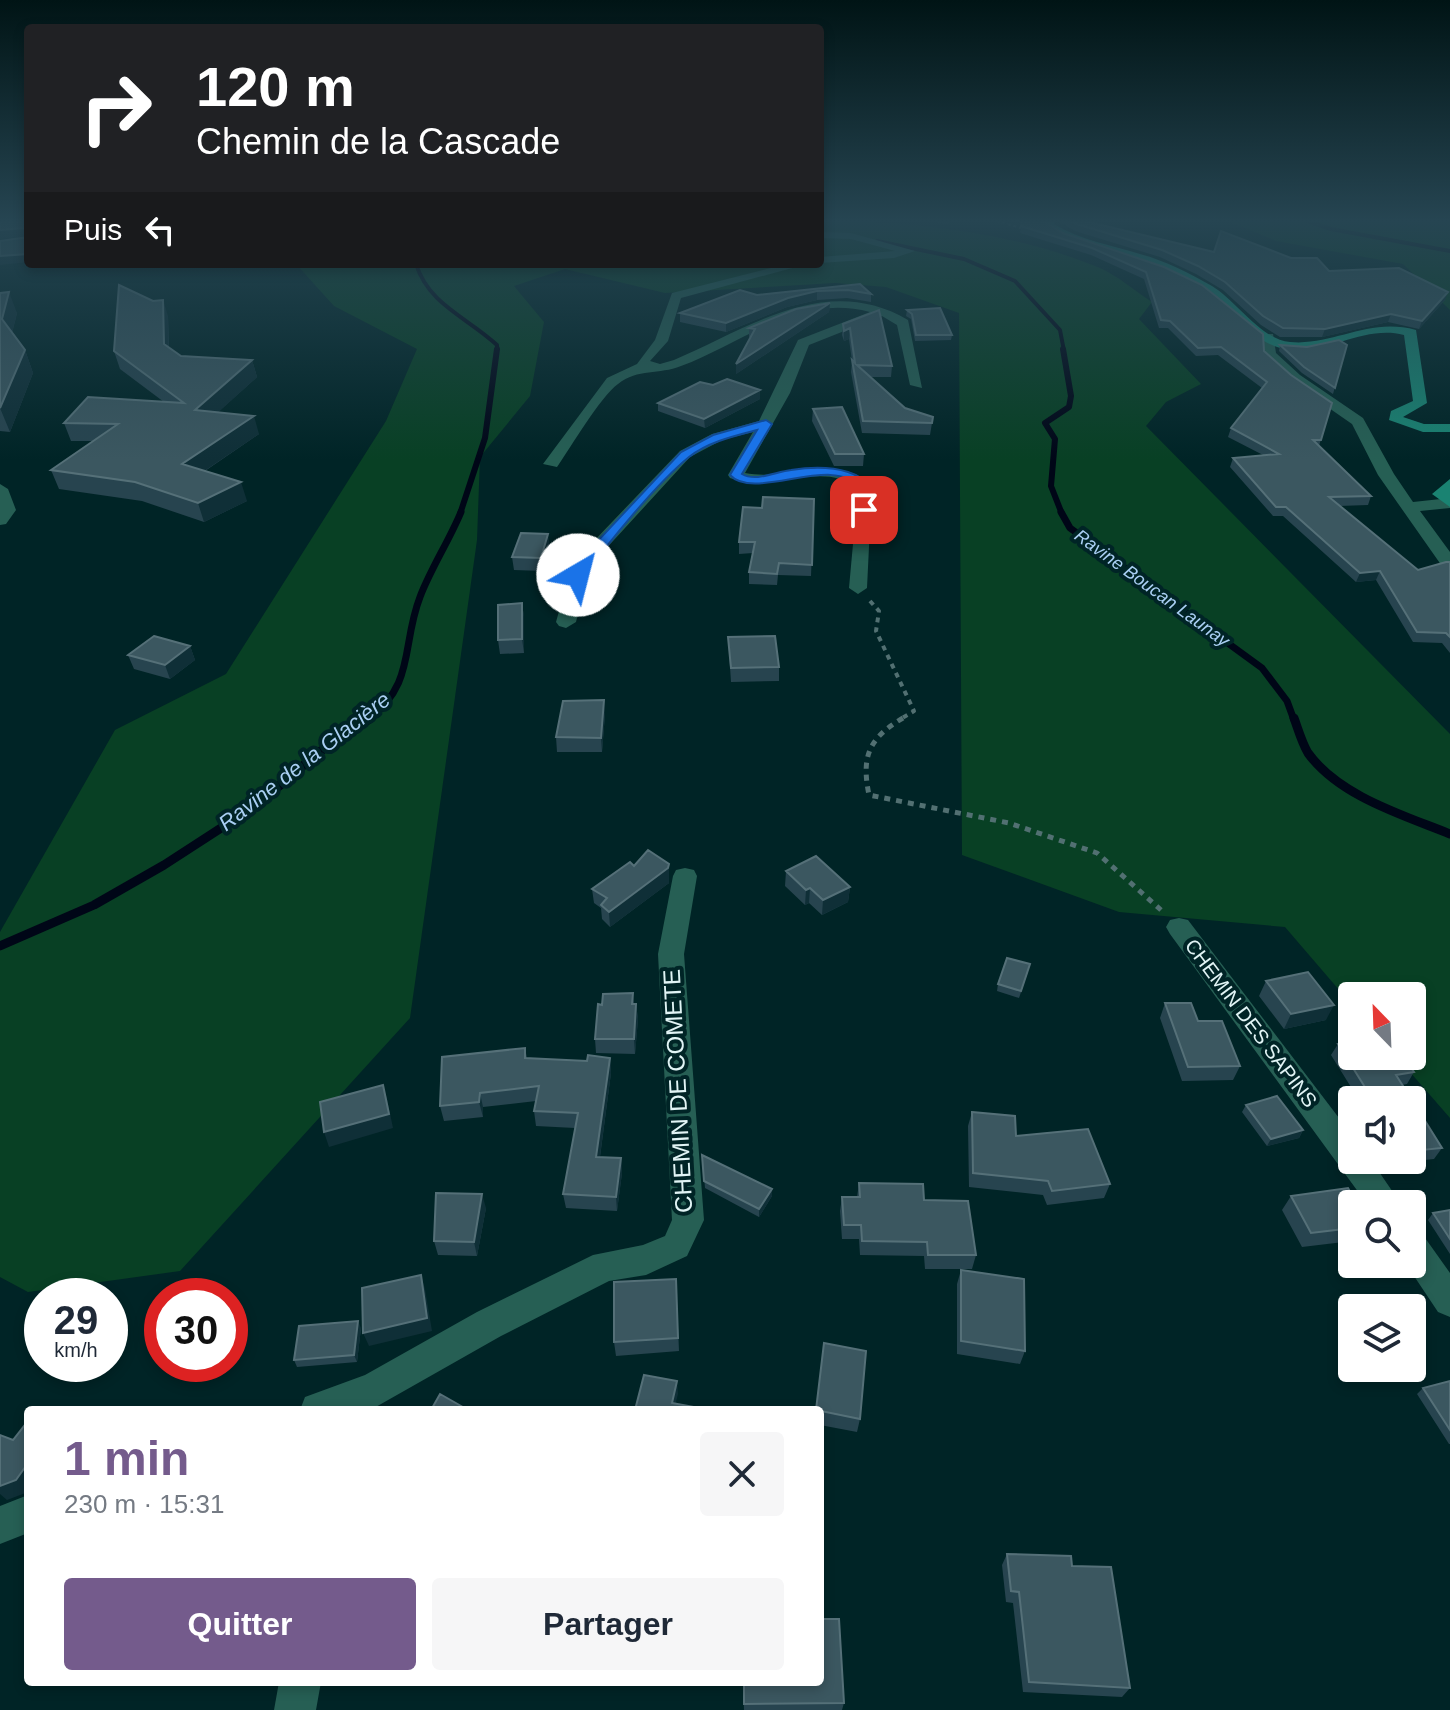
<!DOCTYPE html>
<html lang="fr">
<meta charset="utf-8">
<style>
:root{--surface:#fff;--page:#f6f6f7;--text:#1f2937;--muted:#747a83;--accent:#745b8c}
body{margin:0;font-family:Arial,sans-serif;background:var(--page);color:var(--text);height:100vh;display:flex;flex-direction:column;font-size:30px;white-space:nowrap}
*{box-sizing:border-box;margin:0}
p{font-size:26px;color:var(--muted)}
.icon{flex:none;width:44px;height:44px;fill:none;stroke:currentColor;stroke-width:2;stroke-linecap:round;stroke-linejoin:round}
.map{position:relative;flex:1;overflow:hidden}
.sheet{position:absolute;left:24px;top:1406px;width:800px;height:280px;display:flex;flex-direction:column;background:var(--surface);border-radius:8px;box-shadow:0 4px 12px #0003}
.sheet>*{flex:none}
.guide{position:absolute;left:24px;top:24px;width:800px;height:244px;border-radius:8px;box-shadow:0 4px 12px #0003;background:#202124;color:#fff;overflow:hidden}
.needle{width:52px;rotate:337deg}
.tools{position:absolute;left:1338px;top:982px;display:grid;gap:16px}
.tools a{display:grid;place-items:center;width:88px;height:88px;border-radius:8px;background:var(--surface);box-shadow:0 4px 12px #0003;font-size:40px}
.speed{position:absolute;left:24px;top:1278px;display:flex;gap:16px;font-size:40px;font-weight:700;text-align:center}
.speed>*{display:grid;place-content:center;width:104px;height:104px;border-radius:50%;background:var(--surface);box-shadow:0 4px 12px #0003;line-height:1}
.speed small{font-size:20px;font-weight:400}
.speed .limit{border:12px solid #d22;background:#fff;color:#111}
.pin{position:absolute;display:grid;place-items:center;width:68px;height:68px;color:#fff;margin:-34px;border-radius:16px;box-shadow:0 4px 12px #0006}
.me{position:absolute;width:88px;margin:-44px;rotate:37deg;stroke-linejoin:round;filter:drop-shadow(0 0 6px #0008)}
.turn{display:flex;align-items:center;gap:28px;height:168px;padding:0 40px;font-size:36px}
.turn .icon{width:104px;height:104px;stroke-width:2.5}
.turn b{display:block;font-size:56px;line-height:68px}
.then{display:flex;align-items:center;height:76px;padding:0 40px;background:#0003;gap:16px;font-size:30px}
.round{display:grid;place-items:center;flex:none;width:84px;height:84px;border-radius:8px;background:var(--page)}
.headline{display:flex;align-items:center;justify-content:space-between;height:136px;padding:0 40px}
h1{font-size:48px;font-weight:600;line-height:60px;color:var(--accent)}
.action{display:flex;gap:16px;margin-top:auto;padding:16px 40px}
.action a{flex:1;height:92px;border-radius:8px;background:var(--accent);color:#fff;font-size:32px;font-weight:600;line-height:92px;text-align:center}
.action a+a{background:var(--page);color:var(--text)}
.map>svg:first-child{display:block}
.green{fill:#084024}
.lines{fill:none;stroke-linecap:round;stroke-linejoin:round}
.stream-far3{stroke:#000617;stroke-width:4}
.stream-far2{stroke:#000617;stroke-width:6}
.stream-far1{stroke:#000617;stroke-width:7}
.stream{stroke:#000617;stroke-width:9}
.path-far2{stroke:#527072;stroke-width:2;stroke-dasharray:3 3;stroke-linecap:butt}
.path-far1{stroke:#527072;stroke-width:4;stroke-dasharray:5 5;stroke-linecap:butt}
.path{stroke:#527072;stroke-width:5;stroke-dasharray:6 6;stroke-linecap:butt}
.minor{fill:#265f54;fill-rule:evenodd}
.secondary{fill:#1a8372;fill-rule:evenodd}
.wall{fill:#27444f}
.shaded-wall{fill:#0f2f37}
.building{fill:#3b5760;stroke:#557078;stroke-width:2}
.route{fill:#1a73e8;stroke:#114b97;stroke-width:2}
.labels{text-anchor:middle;stroke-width:8;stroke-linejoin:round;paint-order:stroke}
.far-water-label{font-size:18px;font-style:italic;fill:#a9cff3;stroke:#002426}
.street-label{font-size:20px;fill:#e1f4f5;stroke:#002426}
.water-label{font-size:22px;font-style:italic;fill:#a9cff3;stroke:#002426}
.near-street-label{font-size:24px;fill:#e1f4f5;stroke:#002426}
</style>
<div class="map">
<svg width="1450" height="1710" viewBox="0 0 1450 1710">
<rect width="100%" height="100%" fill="#002426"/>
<!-- green -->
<path class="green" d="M820 221C913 221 1013 232 1100 268 1118 276 1135 291 1152 302L1139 319 1201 384 1166 402 1146 426 1450 734V1118L1396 1056H1412V996H1352V1005L1285 927 1119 912 962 855 959 313 886 287 835 283 665 293 565 269 514 286 544 322 530 396 480 457 477 540 410 1018 180 1271 28 1292 0 1277V932L115 730 226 674 386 421 417 349 334 306 296 264H820Z
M1228 221H1450V310L1403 264 1276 241Z"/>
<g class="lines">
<!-- stream-far3 -->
<path class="stream-far3" d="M1307 221 1331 229 1450 251
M877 241 964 259 1015 281 1060 330 1064 351
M416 264C429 305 467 317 497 345V351"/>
<!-- stream-far2 -->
<path class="stream-far2" d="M460 514 485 438 497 349
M1062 514 1051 486 1055 439 1045 423 1069 407 1071 396 1063 349"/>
<!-- stream-far1 -->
<path class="stream-far1" d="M1061 512 1070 528 1262 668 1287 701 1294 720
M368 720C416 683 401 646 420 597 431 568 449 541 461 512"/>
<!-- stream -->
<path class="stream" d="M1294 718C1298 729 1302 743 1308 753 1339 796 1403 815 1450 834
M0 946 94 905 164 865 258 804 319 752 371 718"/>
<!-- path-far2 -->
<path class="path-far2" d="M996 221 1025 229"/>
<!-- path-far1 -->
<path class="path-far1" d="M870 601 879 611 876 631 914 711 899 720"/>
<!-- path -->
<path class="path" d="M903 718C869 738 861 756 869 795L1009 823 1097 853 1161 910"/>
<!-- minor -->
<path class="minor" d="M820 232 851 233 915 251 894 258 820 263V257L895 251 851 239 820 238Z
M787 264H807L681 298 668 341 650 361 660 364 674 360C749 328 826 272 908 320L922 388 910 385 897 325 882 316 809 345 790 393 745 473C789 482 834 451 872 485L867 588 858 594 849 588 858 489C824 459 770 494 730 478L728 475 753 432 722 440 690 457 603 552 587 575 576 622 566 628 559 626 556 622 569 575 591 544 680 451 712 434 759 421 798 340 870 312C798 293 743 343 681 366 659 375 638 368 618 384 600 397 571 447 557 467L543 464 607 378 637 364 655 340 672 293Z
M1263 334H1273L1276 353 1300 375 1363 418 1394 474 1413 502 1450 498V508L1420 511 1450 552V570L1444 569 1378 475 1352 424 1290 381 1264 357Z
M0 484 8 489 16 510 6 524 0 525Z
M685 868 694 870 697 876 684 954 704 1220 687 1256 646 1275 609 1281 501 1336 374 1408 300 1410 305 1397 365 1375 477 1312 593 1255 643 1245 665 1236 672 1220 658 954 673 876 676 870Z
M1179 918 1188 920 1352 1135V1160H1371L1401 1204H1367L1170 934 1166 927 1170 920Z
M1412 1230 1423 1235 1450 1273V1317L1438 1312 1406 1264H1412Z
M28 1495V1533L0 1544V1506Z
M279 1682H321L316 1710H274Z"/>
<!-- secondary -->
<path class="secondary" d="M1045 221H1055L1054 224C1080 240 1111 245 1140 254 1166 261 1189 273 1212 286 1237 301 1260 339 1290 342 1335 346 1367 317 1416 330L1427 403 1403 417 1424 424H1450V432H1423L1389 420 1391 411 1413 401 1404 335C1365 325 1330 353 1291 350 1254 347 1233 308 1202 290 1152 260 1093 257 1044 227Z
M1450 479V507L1432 494Z"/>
</g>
<!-- wall -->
<path class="wall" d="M927 221H950L949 224Z
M1022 221 1043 222 1063 233 1164 267 1264 351 1291 375 1332 403 1319 446 1371 496 1368 505 1339 506 1418 570 1450 562V653L1442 643 1413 642 1376 580 1356 582 1283 516H1273L1230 467 1233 458 1263 455 1228 437 1231 428 1262 388 1218 355 1196 356 1168 328H1159L1144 279 1091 255 1020 233Z
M1058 221H1085L1214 252 1291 258 1329 271 1445 300 1419 329 1388 322 1322 337H1280L1261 325 1223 290 1196 274 1160 257 1075 231Z
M860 284 871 294V302L847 298 817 300 787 307 726 332 680 322V313L757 295Z
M0 293 17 313 12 333 25 350 33 373 10 432 0 431Z
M830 303 829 312 736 374 751 338 749 337V328Z
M907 310 952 335 951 340 915 341 911 319 906 316Z
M168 316 169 347 181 356 252 360 257 377 218 412 259 434 205 471 247 501 204 522 142 501 59 489 51 470 93 441H71L64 423 164 402 120 369 114 351Z
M843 324 892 366 891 377H870L905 408 933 417 930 435 862 433 851 372 852 361 849 339 844 341 842 335Z
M1280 345 1307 347 1347 345 1333 394 1302 373 1279 351Z
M760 399 705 428 658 411V403Z
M813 409 864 454 863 466H834L812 421Z
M814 499 811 576 778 575 777 585 749 584V572L753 553 739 554V542L762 508Z
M550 547 542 571 514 570 512 557Z
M522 603 524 617V653L500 654 498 640Z
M728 637 779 667V681L731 682Z
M190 646 195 660 170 679 134 669 128 655Z
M605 714 602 752H557L556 737Z
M669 864V883L610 927 602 919 601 908 594 903 592 889 634 866Z
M786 871 850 887 848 902 822 915 809 903 805 905 785 886Z
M1028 972 1019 998 997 991 998 984Z
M1266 981 1326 1020 1284 1029 1259 996Z
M633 993 634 1004H636L638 1019 635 1054 596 1053 595 1039 602 1005Z
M1165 1003 1198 1021 1240 1066 1233 1080 1182 1081 1160 1018Z
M1338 1044 1414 1072 1407 1084 1402 1085 1412 1100H1359L1331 1055Z
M525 1048 527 1058 587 1061 610 1058 611 1073 600 1157 621 1158 622 1173 617 1211 566 1208 563 1194 575 1128 536 1126 534 1111 536 1101 483 1107V1117L444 1121 440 1106Z
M1412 1100 1442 1148 1434 1159 1397 1163 1396 1160H1412Z
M1246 1105 1303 1130 1299 1138 1267 1146 1242 1112Z
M972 1112 1016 1136 1110 1184 1104 1198 1047 1205 1043 1195 969 1187 968 1126Z
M702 1155 772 1196 759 1217 705 1188Z
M859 1183 924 1200 976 1255 972 1269H925L924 1256 860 1255 859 1239H842L840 1211 842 1197H857Z
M1291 1196 1352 1204V1241L1302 1247 1282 1210Z
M486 1208 477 1256 438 1255 434 1241Z
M1450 1210V1254L1428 1220 1433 1213Z
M961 1270 1025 1351 1020 1364 957 1354V1284Z
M676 1279 679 1351 616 1356 614 1342Z
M361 1328 357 1362 297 1367 294 1360Z
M1450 1381V1444H1449L1417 1394 1423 1388Z
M820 1410 860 1419 857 1432 820 1425Z
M1007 1554 1072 1566 1130 1688 1122 1697 1023 1692 1013 1603 1006 1602 1002 1565Z
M743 1682 844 1703 842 1710H744Z"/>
<!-- shaded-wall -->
<path class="shaded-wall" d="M25 228 28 236 0 239V230Z
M28 254V262L0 265V256Z
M817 291V300L787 307 726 332V323L788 298Z
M9 292 17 313 10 341 2 319Z
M1448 292 1445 300 1419 329 1422 321Z
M163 300 168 316 169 361 164 344Z
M830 303 829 312 736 374V364Z
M1391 314 1388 322 1322 337 1325 329Z
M850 328 849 339 844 341V331Z
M25 350 33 373 10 432 0 408Z
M252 360 257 377 201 428 195 410Z
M760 390V399L705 428 704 419Z
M254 416 259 434 188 482 182 464Z
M241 482 247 501 204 522 198 503Z
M548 534 550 547 542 571 541 558Z
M1380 571 1376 580 1356 582 1360 573Z
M522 603 524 617V653L522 639Z
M190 646 195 660 170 679 165 665Z
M604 700 605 714 602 752 601 738Z
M669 864V883L610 927 609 912Z
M850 887 848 902 822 915 823 900Z
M810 888 809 903 805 905 806 890Z
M636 1004 638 1019 635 1054 634 1039Z
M1334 1005 1326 1020 1284 1029 1291 1014Z
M610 1058 611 1073 598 1171 596 1157Z
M383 1085 387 1099 393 1128 329 1147 324 1132Z
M480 1093 483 1107V1117L479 1102Z
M1303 1130 1299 1138 1267 1146 1271 1139Z
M621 1158 622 1173 617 1211 616 1197Z
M772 1189V1196L759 1217V1209Z
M482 1194 486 1208 477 1256 474 1242Z
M421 1275 425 1289 432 1331 369 1346 363 1333Z
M358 1321 361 1328 357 1362 354 1355Z
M677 1381 678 1394 674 1410 672 1403Z
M28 1463V1492L7 1500 0 1494V1486Z"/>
<!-- building -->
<path class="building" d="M0 221H28V254L0 256V241L28 237 25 228 0 230Z
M1022 221H1043L1063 233 1164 267 1202 285 1263 334 1264 351 1291 375 1332 403 1321 440H1313L1371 496 1329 497 1418 570 1446 562H1450V637L1446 633 1417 632 1380 571 1360 573 1286 507H1276L1233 458 1279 454 1231 428 1267 382 1221 347 1198 348 1170 321 1161 320 1146 272 1092 248 1021 226Z
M1070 221H1085L1214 252 1221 231 1291 258H1317L1329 271 1399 268 1448 292 1422 321 1391 314 1325 329 1283 328 1263 316 1225 282 1198 266 1162 250 1077 224Z
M860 284 871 294 848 290 817 291 788 298 726 323 680 313 740 290 757 295Z
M119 285 153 301 163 300 164 344 181 356 252 360 195 410 254 416 182 464 241 482 198 503 135 482 51 470 118 424 64 423 88 397 184 403 114 351Z
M9 292 2 319 25 350 0 408V293Z
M830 303 736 364 755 329 749 328 796 309Z
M940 308 952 335H916L912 314 907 310Z
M879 310 892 366 857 365 905 408 933 417 932 423 863 421 852 360 855 363 850 328 844 331 843 324Z
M1339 340 1347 345 1335 388 1304 367 1280 345 1307 347Z
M727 379 760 390 704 419 658 403 700 382 713 385Z
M842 407 864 454H835L813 409Z
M763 497 814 499 812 565 779 563 777 574 749 572 755 542H739L743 507 762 508Z
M521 533 548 534 541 558 512 557Z
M522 603V639L498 640V605Z
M154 636 190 646 165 665 128 655Z
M775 636 779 667 731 668 728 637Z
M604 700 601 738 556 737 563 701Z
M648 850 669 864 668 868 609 912 601 905 607 898 592 889 630 862 634 866Z
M816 856 850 887 823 900 810 888 806 890 786 871Z
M1007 958 1030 964 1021 991 998 984Z
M1308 972 1334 1005 1291 1014 1266 981Z
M633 993 632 1004H636L634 1039H595L598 1004 602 1005 603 994Z
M1165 1003H1191L1198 1021H1222L1240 1066 1188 1067Z
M1352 1042V1056H1403L1414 1072 1396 1075 1412 1100H1373L1338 1044Z
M525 1048V1058L587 1061 588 1055 610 1058 596 1157 621 1158 616 1197 563 1194 578 1113 534 1111 539 1086 480 1093 479 1102 440 1106 442 1057Z
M383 1085 389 1114 324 1132 320 1102Z
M1277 1096 1303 1130 1271 1139 1246 1105Z
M1412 1100 1442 1148 1412 1151Z
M972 1112 1015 1116 1016 1136 1088 1129 1110 1184 1052 1191 1048 1181 973 1173Z
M702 1155 772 1189 759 1209 704 1181Z
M859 1183 923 1184 924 1200 968 1201 976 1255H928L927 1242 862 1241 861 1225H844L842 1197H860Z
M1348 1188 1357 1204H1352V1228L1311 1233 1291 1196Z
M436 1193 482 1194 474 1242 434 1241Z
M1450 1210V1239L1433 1213Z
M961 1270 1024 1279 1025 1351 961 1341Z
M421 1275 427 1318 363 1333 362 1288Z
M676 1279 678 1338 614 1342V1282Z
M358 1321 354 1355 294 1360 299 1326Z
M824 1343 866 1351 860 1419 816 1410Z
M644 1375 677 1381 672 1403 694 1407 693 1410H635Z
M1450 1381V1430L1423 1388Z
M440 1394 468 1410H431Z
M28 1421V1463L16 1480 0 1486V1435L13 1440Z
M1007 1554 1071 1556 1072 1566 1111 1567 1130 1688 1029 1682 1019 1592 1011 1591Z
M820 1619H839L844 1703 744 1704V1682H820Z"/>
<!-- sky -->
<linearGradient id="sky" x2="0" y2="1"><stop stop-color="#001415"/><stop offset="0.48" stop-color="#264552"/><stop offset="1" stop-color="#264552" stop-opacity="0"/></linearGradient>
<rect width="1450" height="460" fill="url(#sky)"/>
<!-- route -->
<path class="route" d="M766 420 772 424 742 474C756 482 775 472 791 470 823 465 885 466 869 513H860L859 488C835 453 754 502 730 475L757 430C734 436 708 442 689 457 656 484 608 543 583 578H573L571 575 593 546 681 452 713 435Z"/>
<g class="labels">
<!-- far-water labels -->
<g class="far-water-label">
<text transform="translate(1152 588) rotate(36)" y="6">Ravine Boucan Launay</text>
</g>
<!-- street labels -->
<g class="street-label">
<text transform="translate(1251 1023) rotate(53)" y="7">CHEMIN DES SAPINS</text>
</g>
<!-- water labels -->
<g class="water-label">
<text transform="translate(304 761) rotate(-38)" y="8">Ravine de la Glacière</text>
</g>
<!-- near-street labels -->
<g class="near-street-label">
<text transform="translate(678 1091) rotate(-93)" y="8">CHEMIN DE COMETE</text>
</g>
</g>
</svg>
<div class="tools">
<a><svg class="needle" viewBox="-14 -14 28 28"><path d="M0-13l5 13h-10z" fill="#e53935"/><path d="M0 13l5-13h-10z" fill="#747a83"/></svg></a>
<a><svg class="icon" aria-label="sound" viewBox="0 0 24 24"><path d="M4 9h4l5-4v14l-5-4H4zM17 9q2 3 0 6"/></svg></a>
<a><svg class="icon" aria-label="search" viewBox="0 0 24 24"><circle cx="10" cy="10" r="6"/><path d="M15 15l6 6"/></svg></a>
<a><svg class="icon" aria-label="layers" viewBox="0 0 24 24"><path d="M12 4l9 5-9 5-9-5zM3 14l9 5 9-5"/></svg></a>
</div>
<div class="speed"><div>29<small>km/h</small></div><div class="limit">30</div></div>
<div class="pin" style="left:864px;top:510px;background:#d93025"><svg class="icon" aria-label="arrive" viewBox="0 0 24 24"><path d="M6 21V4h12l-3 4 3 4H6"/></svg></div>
<svg class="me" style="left:578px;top:575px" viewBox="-20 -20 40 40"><circle r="19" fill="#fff"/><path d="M0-13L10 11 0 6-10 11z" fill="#1a73e8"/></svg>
<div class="guide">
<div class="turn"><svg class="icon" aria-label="right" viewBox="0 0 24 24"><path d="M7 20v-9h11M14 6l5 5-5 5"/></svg><div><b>120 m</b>Chemin de la Cascade</div></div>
<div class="then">Puis<svg class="icon" aria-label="left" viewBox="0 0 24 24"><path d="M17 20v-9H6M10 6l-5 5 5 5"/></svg></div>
</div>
<section class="sheet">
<div class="headline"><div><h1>1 min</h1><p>230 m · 15:31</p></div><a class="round"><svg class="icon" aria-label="close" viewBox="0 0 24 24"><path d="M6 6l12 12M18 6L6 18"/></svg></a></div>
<div class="action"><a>Quitter</a><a>Partager</a></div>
</section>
</div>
